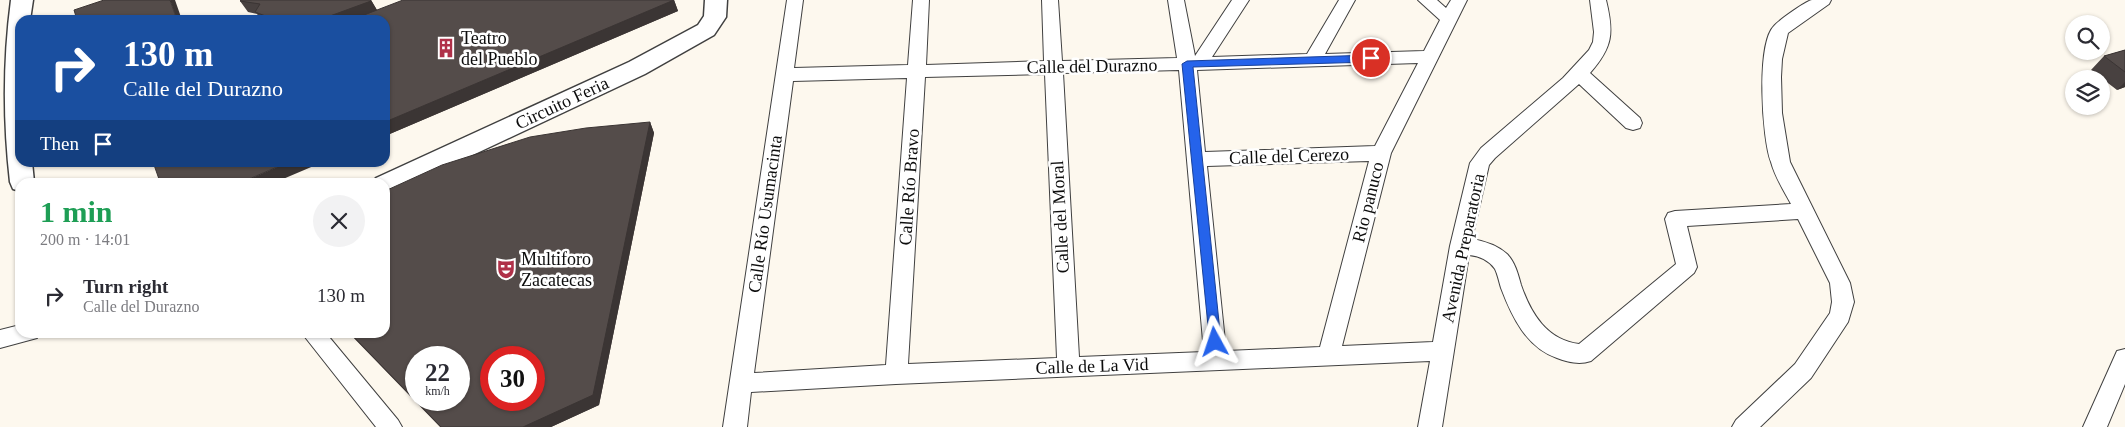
<!DOCTYPE html>
<meta charset="utf-8">
<style>
:root{--surface:#fff;--page:#f2f2f3;--text:#2b2b33;--muted:#7c7c81}
body{margin:0;font-family:"Times New Roman",serif;background:var(--page);color:var(--text);height:100vh;display:flex;flex-direction:column;font-size:19px;white-space:nowrap}
*{box-sizing:border-box;margin:0}
p{font-size:16px;color:var(--muted)}
.icon{flex:none;width:28px;height:28px;fill:none;stroke:currentColor;stroke-width:2;stroke-linecap:round;stroke-linejoin:round}
.map{position:relative;flex:1;overflow:hidden}
.details{position:absolute;left:15px;top:178px;width:375px;height:160px;display:flex;flex-direction:column;background:var(--surface);border-radius:15px;box-shadow:0 1px 4px #0004}
.details>*{flex:none}
.top-card{position:absolute;left:15px;top:15px;width:375px;height:152px;border-radius:15px;box-shadow:0 1px 4px #0004;background:#1a4fa0;color:#fff;overflow:hidden}
.fabs{position:absolute;left:2065px;top:15px;display:grid;gap:10px}
.fabs a{display:grid;place-items:center;width:45px;height:45px;border-radius:50%;background:var(--surface);box-shadow:0 1px 4px #0004;font-size:25px}
.speed{position:absolute;left:405px;top:346px;display:flex;gap:10px;font-size:25px;font-weight:700;text-align:center}
.speed>*{display:grid;place-content:center;width:65px;height:65px;border-radius:50%;background:var(--surface);box-shadow:0 1px 4px #0004;line-height:1}
.speed small{font-size:12px;font-weight:400}
.speed .limit{border:8px solid #d22;background:#fff;color:#111}
.pin{position:absolute;display:grid;place-items:center;width:42px;height:42px;color:#fff;margin:-21px;border:2px solid #fff;border-radius:50%;box-shadow:0 1px 5px #0007}
.me{position:absolute;width:55px;margin:-28px;rotate:355deg;stroke-linejoin:round;filter:drop-shadow(0 0 4px #0008)}
.turn{display:flex;align-items:center;gap:18px;height:105px;padding:0 25px;font-size:22px}
.turn .icon{width:65px;height:65px;stroke-width:2.5}
.turn b{display:block;font-size:35px;line-height:42px}
.then{display:flex;align-items:center;height:48px;padding:0 25px;background:#0003;gap:10px;font-size:19px}
.round{display:grid;place-items:center;flex:none;width:52px;height:52px;border-radius:26px;background:var(--page)}
.summary{display:flex;align-items:center;justify-content:space-between;height:85px;padding:0 25px}
h1{font-size:30px;font-weight:700;line-height:38px;color:#1e9e55}
ul{padding:0;list-style:none}
li{display:flex;align-items:center;gap:15px;height:65px;padding:0 25px}
li div{flex:1}
li b{display:block;font-size:19px}
li em{font-style:normal}
.map>svg:first-child{display:block}
.lines{fill:none;stroke-linecap:round;stroke-linejoin:round}
.minor-casing{stroke:#404040;stroke-width:2}
.tertiary-casing{stroke:#404040;stroke-width:3}
.minor{fill:#fff;fill-rule:evenodd}
.tertiary{fill:#fff;fill-rule:evenodd}
.wall{fill:#484140}
.shaded-wall{fill:#3b3534}
.building{fill:#544c4a;stroke:#3b3534;fill-rule:evenodd}
.route{fill:#2563eb;stroke:#184099}
.labels{text-anchor:middle;stroke-width:5;stroke-linejoin:round;paint-order:stroke}
.poi-label{font-size:18px;fill:#0d0d0d;stroke:#fff;text-anchor:start}
.street-label{font-size:18px;fill:#0d0d0d;stroke:#fff}
</style>
<div class="map">
<svg width="2125" height="427" viewBox="0 0 2125 427">
<rect width="100%" height="100%" fill="#fdf8ee"/>
<g class="lines">
<defs>
<path id="minor" d="M787 0H803L794 68 908 65 913 0H929L926 65 1044 61 1042 0H1058L1062 61 1177 58 1168 0H1184L1195 56 1232 0H1249L1212 57 1307 54 1339 0H1355L1325 54 1424 51 1440 20 1418 0H1437L1446 8 1451 0H1467L1391 153 1342 346 1433 342 1450 246 1470 163 1481 148 1563 78 1589 50 1593 42 1594 32 1590 0H1606C1614 33 1613 47 1590 73L1640 118 1642 123 1640 128 1633 130 1626 128 1579 84 1495 158 1489 165 1472 239C1484 241 1497 245 1507 254 1515 262 1518 274 1521 285 1531 314 1547 340 1579 344L1676 264 1665 219 1668 213 1675 211 1791 204C1784 191 1775 177 1771 162 1762 139 1756 44 1774 26 1779 20 1806 1 1812 0 1818 0 1826 0 1831 0L1829 4 1788 33 1782 59 1781 77 1782 113 1790 162 1850 283 1854 302 1848 322 1811 378 1760 427H1732L1736 420 1795 364 1830 313 1832 302 1830 283 1798 219 1687 226 1697 267 1694 273 1591 361C1579 365 1568 362 1557 358 1526 347 1512 317 1501 288 1499 282 1498 275 1495 269 1489 260 1479 256 1469 255L1442 427H1418L1430 361 896 384 751 392 747 427H723ZM1418 63 1375 146 1205 152 1197 70ZM1179 70 1204 352 1079 357 1063 73ZM1045 74 1057 358 908 364 925 77ZM907 78 886 365 754 373 793 81ZM1369 161 1320 347 1226 351 1207 166Z
M20 325V332H40L37 338 0 348V330Z
M301 332H325L398 420 402 427H376Z
M2125 349V384L2107 427H2083L2117 351Z"/>
<path id="tertiary" d="M11 0H33L30 20H20V162H32L34 182H20V191L13 189 10 182C3 121 3 61 11 0Z
M705 0H727L726 17 714 35 645 74 394 192 385 194V182H374L376 178 629 62 698 25 704 16Z"/>
</defs>
<!-- minor casing -->
<use href="#minor" class="minor-casing"/>
<!-- tertiary casing -->
<use href="#tertiary" class="tertiary-casing"/>
<!-- minor -->
<use href="#minor" class="minor"/>
<!-- tertiary -->
<use href="#tertiary" class="tertiary"/>
</g>
<!-- wall -->
<path class="wall" d="M241 0H371L377 10 674 0 678 11 385 136V20H261L257 14 248 12 240 1Z
M2125 50V87L2117 90 2091 70 2104 56Z
M650 122 654 133 599 405 551 427H440L348 332H385Z"/>
<!-- shaded-wall -->
<path class="shaded-wall" d="M170 0H175L182 20H177Z
M370 0H371L378 12 356 20H319Z
M674 0 678 11 385 136V122Z
M90 17 93 20H81Z
M2125 82V87L2117 90Z
M650 122 654 133 599 405 551 427H523Z
M289 162H323L276 182H242Z"/>
<!-- building -->
<path class="building" d="M104 0H170L177 20H91L90 17 81 20H77L74 10Z
M241 0H370L371 1 319 20H276L255 12 260 4 240 1Z
M403 0H674L385 122V20H351Z
M2125 50V72L2104 56Z
M650 122 593 395 523 427H441L349 332H385V191L442 165 530 137 586 128ZM416 358H459V400H416ZM491 358H534V400H491Z
M153 162H289L242 182H160Z"/>
<!-- route -->
<path class="route" d="M1371 55 1376 58 1371 62 1193 67 1221 342 1219 346 1215 347 1210 346 1182 64 1187 61Z"/>
<!-- icons -->
<defs>
<symbol id="building-bare" viewBox="-9 -9 18 18"><path d="M-4-6H4V6H1V3H-1V6H-4ZM-2.5-4.3h1.7v1.8h-1.7ZM.8-4.3h1.7v1.8H.8ZM-2.5-1h1.7V.8h-1.7ZM.8-1h1.7V.8H.8Z" fill="#b03149" stroke="#fff" stroke-width="2.5" paint-order="stroke"/></symbol>
<symbol id="theatre-bare" viewBox="-9 -9 18 18"><path d="M-5-5.5Q0-4 5-5.5V0Q5 5 0 6Q-5 5-5 0ZM-3.3-2.5H-1v1.5H-3.3ZM1-2.5H3.3v1.5H1ZM-2.8 1Q0 5.5 2.8 1Z" fill="#b03149" stroke="#fff" stroke-width="2.5" paint-order="stroke"/></symbol>
</defs>
<g fill-rule="evenodd">
<use href="#building-bare" x="432" y="34" width="28" height="28"/>
<use href="#theatre-bare" x="492" y="255" width="28" height="28"/>
</g>
<g class="labels">
<!-- poi labels -->
<g class="poi-label">
<text x="461" y="44">Teatro<tspan x="461" dy="21">del Pueblo</tspan></text>
<text x="521" y="265">Multiforo<tspan x="521" dy="21">Zacatecas</tspan></text>
</g>
<!-- street labels -->
<g class="street-label">
<text transform="translate(1092 66) rotate(-1)" y="6">Calle del Durazno</text>
<text transform="translate(562 103) rotate(-25)" y="6">Circuito Feria</text>
<text transform="translate(1289 156) rotate(-2)" y="6">Calle del Cerezo</text>
<text transform="translate(909 187) rotate(-86)" y="6">Calle Río Bravo</text>
<text transform="translate(1368 202) rotate(-76)" y="6">Rio panuco</text>
<text transform="translate(765 214) rotate(-82)" y="6">Calle Río Usumacinta</text>
<text transform="translate(1060 217) rotate(-93)" y="6">Calle del Moral</text>
<text transform="translate(1463 248) rotate(-78)" y="6">Avenida Preparatoria</text>
<text transform="translate(1092 366) rotate(-2)" y="6">Calle de La Vid</text>
</g>
</g>
</svg>
<div class="fabs">
<a><svg class="icon" aria-label="search" viewBox="0 0 24 24"><circle cx="10" cy="10" r="6"/><path d="M15 15l6 6"/></svg></a>
<a><svg class="icon" aria-label="layers" viewBox="0 0 24 24"><path d="M12 4l9 5-9 5-9-5zM3 14l9 5 9-5"/></svg></a>
</div>
<div class="speed"><div>22<small>km/h</small></div><div class="limit">30</div></div>
<div class="pin" style="left:1371px;top:58px;background:#d93025"><svg class="icon" aria-label="arrive" viewBox="0 0 24 24"><path d="M6 21V4h12l-3 4 3 4H6"/></svg></div>
<svg class="me" style="left:1215px;top:342px" viewBox="-20 -20 40 40"><path d="M0-17L14 15 0 8-14 15z" fill="#2563eb" stroke="#fff" stroke-width="4"/></svg>
<div class="top-card">
<div class="turn"><svg class="icon" aria-label="right" viewBox="0 0 24 24"><path d="M7 20v-9h11M14 6l5 5-5 5"/></svg><div><b>130 m</b>Calle del Durazno</div></div>
<div class="then">Then<svg class="icon" aria-label="arrive" viewBox="0 0 24 24"><path d="M6 21V4h12l-3 4 3 4H6"/></svg></div>
</div>
<section class="details">
<div class="summary"><div><h1>1 min</h1><p>200 m · 14:01</p></div><a class="round"><svg class="icon" aria-label="close" viewBox="0 0 24 24"><path d="M6 6l12 12M18 6L6 18"/></svg></a></div>
<ul>
<li><svg class="icon" aria-label="right" viewBox="0 0 24 24"><path d="M7 20v-9h11M14 6l5 5-5 5"/></svg><div><b>Turn right</b><p>Calle del Durazno</p></div><em>130 m</em></li>
</ul>
</section>
</div>
